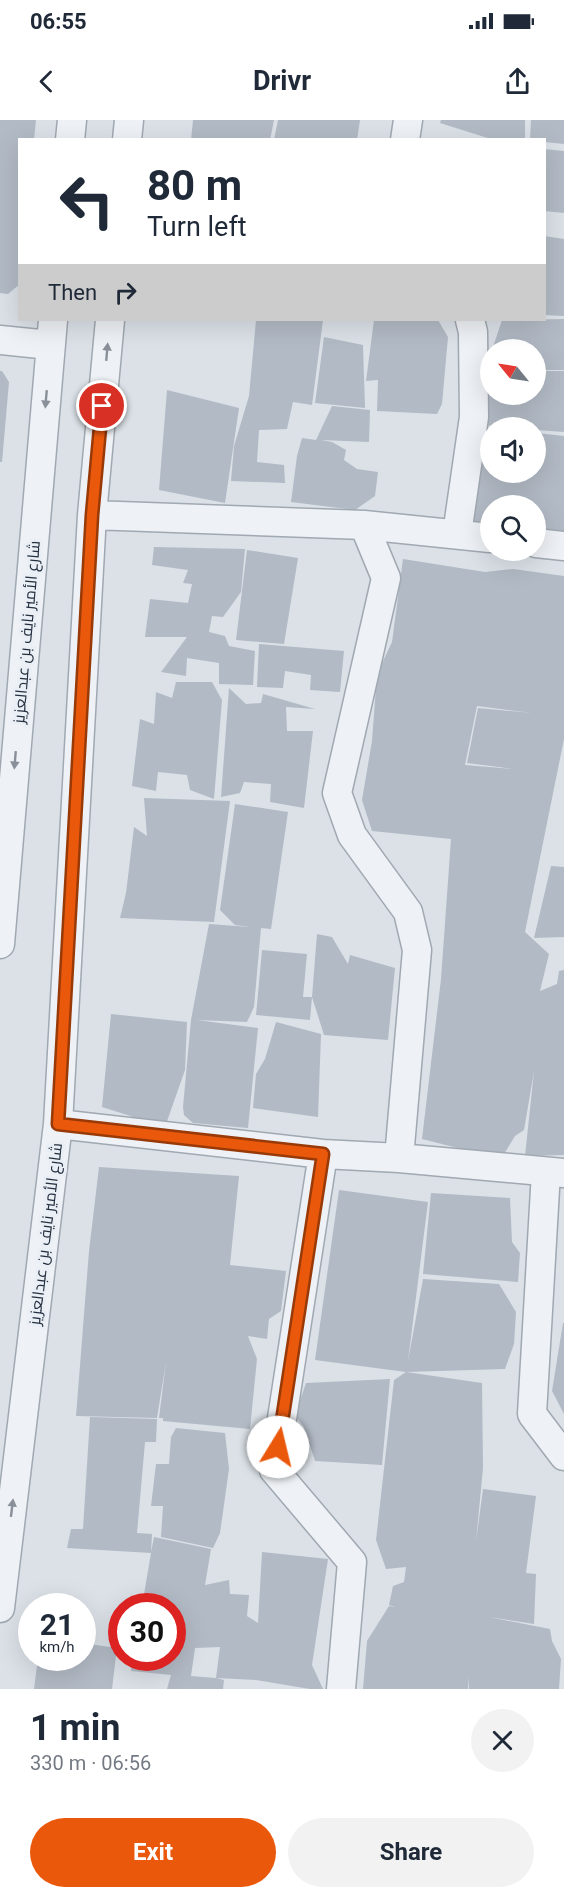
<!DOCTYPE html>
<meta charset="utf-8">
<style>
:root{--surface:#fff;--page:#f2f2f3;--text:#1f2937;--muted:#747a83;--accent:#ea580c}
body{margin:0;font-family:Roboto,Cairo,sans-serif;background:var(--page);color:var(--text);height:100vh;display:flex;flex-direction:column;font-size:22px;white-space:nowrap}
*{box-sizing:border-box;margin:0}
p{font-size:20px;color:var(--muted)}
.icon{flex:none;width:33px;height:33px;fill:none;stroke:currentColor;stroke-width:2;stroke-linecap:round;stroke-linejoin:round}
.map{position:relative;height:1569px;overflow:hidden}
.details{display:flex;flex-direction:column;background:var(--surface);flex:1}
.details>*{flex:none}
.guide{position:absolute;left:18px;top:18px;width:528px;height:183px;border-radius:0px;box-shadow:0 6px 24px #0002;background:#fff;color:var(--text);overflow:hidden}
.needle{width:39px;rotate:300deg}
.buttons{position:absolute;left:480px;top:219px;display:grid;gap:12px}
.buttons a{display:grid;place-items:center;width:66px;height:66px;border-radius:50%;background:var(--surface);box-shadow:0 6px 24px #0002;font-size:30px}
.speed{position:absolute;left:18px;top:1473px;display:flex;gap:12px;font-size:30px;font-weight:700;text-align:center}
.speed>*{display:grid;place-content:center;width:78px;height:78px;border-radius:50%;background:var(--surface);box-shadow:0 6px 24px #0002;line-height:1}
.speed small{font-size:15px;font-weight:400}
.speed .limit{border:9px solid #d22;background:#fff;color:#111}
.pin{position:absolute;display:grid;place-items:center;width:51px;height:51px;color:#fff;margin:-26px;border:3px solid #fff;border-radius:50%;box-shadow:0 2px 6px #0007}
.me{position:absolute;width:66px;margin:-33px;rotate:9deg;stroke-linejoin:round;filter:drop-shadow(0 0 4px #0008)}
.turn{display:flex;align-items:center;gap:21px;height:126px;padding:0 30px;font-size:27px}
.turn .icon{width:78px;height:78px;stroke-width:2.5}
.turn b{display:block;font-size:42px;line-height:51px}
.then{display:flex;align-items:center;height:57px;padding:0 30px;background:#0003;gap:12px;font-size:22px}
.round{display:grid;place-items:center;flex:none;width:63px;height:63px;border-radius:32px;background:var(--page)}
.headline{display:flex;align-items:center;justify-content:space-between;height:102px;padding:0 30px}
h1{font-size:36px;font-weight:700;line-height:45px}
.cta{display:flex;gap:12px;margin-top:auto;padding:12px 30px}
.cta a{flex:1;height:69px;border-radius:36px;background:var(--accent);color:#fff;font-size:24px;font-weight:700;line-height:69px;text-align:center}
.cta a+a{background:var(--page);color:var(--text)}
.status{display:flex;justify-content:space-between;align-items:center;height:42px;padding:0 30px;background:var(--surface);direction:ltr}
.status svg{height:16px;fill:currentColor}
header{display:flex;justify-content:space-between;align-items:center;height:78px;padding:0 30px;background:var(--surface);font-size:27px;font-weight:700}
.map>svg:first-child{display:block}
.building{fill:#b2bac5;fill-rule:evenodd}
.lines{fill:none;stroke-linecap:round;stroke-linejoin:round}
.minor-casing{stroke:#a0a8b1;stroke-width:31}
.minor{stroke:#eef1f5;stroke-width:28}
.oneway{fill:#89909a}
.route-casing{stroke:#983908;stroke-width:15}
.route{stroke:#ea580c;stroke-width:10}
.labels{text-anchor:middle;stroke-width:6;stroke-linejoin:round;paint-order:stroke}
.street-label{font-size:16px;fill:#242f3f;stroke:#eaeff5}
</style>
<div class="status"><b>06:55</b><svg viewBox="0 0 49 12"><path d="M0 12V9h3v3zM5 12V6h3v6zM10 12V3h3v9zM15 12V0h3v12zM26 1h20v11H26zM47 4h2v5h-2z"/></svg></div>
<header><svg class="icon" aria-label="back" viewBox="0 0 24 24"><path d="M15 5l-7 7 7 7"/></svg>Drivr<svg class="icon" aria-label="share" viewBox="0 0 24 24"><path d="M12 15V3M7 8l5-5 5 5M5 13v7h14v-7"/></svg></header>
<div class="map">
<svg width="564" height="1569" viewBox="0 0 564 1569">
<rect width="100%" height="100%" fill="#dbe1e7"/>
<!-- building -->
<path class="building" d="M0 0H36L34 20H20V164L8 174 0 173Z
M193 0H274L270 20H191Z
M278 0H360L357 20H274Z
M441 0H525V20H494L440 3Z
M531 0H564V24L544 22V20H530Z
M544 29 564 31V93L544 91Z
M544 116 564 119V196L544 195Z
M564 199V250H536V230H492L502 200Z
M256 200H323L312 285 293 282 287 309 259 310 257 342 284 345 285 363 231 361 234 326 249 276Z
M374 200H438L448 217 442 284 437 294 377 291 378 260 366 261Z
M324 217 363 225 365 288 315 283Z
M0 251H2L9 262 2 342H0Z
M487 251H490V274H536V251H564V312L536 310V308L479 305Z
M167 270 239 288 225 383 159 370Z
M332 286 370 290 369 322 321 320 332 322 346 330 344 340 357 349 378 352 375 376 355 390 291 382 297 336 302 318 316 320Z
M477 308 490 309V352H536V313L564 316V412L536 410V386H490V407L466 405Z
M154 427 245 429 241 472 223 497 212 496 209 512 225 516 229 526 255 531 253 565 219 564V543L187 538 186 556 161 552 187 517H145L150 479 188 483 192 464 183 463 188 450 152 445Z
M247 430 298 438 284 524 236 520Z
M403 439 485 452 513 449 564 456V619L525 812 549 834 540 871 557 864 559 851 564 850V1035L525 1036 534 951 524 1010 515 1016 501 1039 422 1019 441 859 451 719 372 711 362 680 372 621 377 554 392 522ZM477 586 533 593 478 588 467 643 513 649 465 645Z
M259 524 344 531 340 572 310 570 311 555 285 551 283 568 257 567Z
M176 562H212L222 580 214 679 190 670 187 655 158 652 156 671 132 666 140 599 154 604 156 572 172 578Z
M229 568 246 584 261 583 263 574 315 589 286 587 287 611H313L304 688 270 682 271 664 244 662 240 673 221 677Z
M144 678 230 681 214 802 120 798 126 773 134 707 147 716Z
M235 684 288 692 271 809 261 808 254 887 247 902 197 900 258 908 248 1008 193 1003 184 995 183 987 191 900 209 804 250 807 235 805 220 790Z
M551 746 564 747V817L534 818Z
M317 814 332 817 348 844 350 835 395 848 388 920 324 915 312 877 310 900 256 895 262 830 307 834 303 877H312Z
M111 894 187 902 185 950 165 1007 102 987Z
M276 902 321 914 318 997 253 988 256 954 265 939Z
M99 1047 239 1056 230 1145 286 1151 281 1191 269 1199 267 1219 248 1216 257 1239 250 1309 163 1301V1298H159L166 1242 157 1298 76 1296 89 1131Z
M339 1070 428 1082 408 1241 423 1159 499 1164 516 1192 514 1224 505 1249 406 1252 482 1263 483 1348 476 1422 483 1369 536 1376 526 1453 536 1454 534 1504 489 1497 550 1509 552 1521 561 1539 559 1569H469L468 1557V1569H363L367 1521 389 1486 395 1487 389 1485 393 1466 404 1462 406 1447 386 1449 376 1420 394 1260 406 1252 315 1240Z
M431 1073 510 1078 512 1122 520 1133 518 1162 423 1154Z
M563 1203H564V1294L552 1271Z
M390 1259 382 1345 315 1341 304 1307 295 1295 306 1263Z
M90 1297 157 1299 156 1322H145L137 1413 152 1414 151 1432 154 1417 211 1429 205 1465 229 1460 230 1474 249 1475 247 1496 258 1503 262 1432 328 1439 312 1545 323 1569H310L256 1560 216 1558 224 1560 223 1569H167L171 1555 131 1551 133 1538H172V1486H142L151 1433 67 1428 71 1409H83ZM220 1527 216 1558 191 1556 195 1528Z
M176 1308 225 1313 229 1349 220 1413 213 1428 161 1417 163 1386H151L156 1344H169L171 1317Z
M82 1523 117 1528 112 1569H34L37 1546 54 1545 56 1538H82Z"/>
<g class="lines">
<defs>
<path id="minor" d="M70 20 72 0
M127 20 129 0
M405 20 408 0
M0 220 50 225
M92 395 364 405 490 418
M364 405 386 458 337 673 352 715 408 792 417 830 399 1038
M457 414 474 297 473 212 470 200
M536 423 564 426
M0 824 53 200
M58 1004 323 1034 399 1038 564 1053
M323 1034 274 1350 352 1442 341 1569
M546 1052 532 1294 564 1336
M0 1488 58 1004 92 395 110 200"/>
</defs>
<!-- minor casing -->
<use href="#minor" class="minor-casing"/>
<!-- minor -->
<use href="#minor" class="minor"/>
</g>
<!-- one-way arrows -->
<defs><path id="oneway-solid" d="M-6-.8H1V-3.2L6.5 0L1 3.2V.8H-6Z" transform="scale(1.5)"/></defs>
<g class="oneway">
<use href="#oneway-solid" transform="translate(107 232) rotate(-85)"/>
<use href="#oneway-solid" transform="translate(46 279) rotate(95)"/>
<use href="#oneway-solid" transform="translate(15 640) rotate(95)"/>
<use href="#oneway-solid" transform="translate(12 1388) rotate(-83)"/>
</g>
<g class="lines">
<defs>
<path id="route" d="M102 286 92 395 58 1004 323 1034 278 1327"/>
</defs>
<!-- route casing -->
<use href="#route" class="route-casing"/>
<!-- route -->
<use href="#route" class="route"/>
</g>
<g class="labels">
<!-- street labels -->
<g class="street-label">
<text transform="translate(26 512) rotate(-85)" y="6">شارع الأمير نايف بن عبدالعزيز</text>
<text transform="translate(45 1114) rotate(-83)" y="6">شارع الأمير نايف بن عبدالعزيز</text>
</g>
</g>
</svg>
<div class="buttons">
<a><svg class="needle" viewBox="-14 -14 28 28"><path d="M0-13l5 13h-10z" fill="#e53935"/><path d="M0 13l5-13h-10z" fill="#747a83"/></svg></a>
<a><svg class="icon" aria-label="sound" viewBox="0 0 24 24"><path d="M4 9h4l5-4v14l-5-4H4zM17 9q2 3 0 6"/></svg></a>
<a><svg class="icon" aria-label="search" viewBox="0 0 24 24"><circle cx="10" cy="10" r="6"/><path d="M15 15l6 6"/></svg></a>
</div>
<div class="speed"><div>21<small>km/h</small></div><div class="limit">30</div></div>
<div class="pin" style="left:102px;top:286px;background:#d93025"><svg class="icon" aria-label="arrive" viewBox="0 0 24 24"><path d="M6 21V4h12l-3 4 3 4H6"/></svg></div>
<svg class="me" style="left:278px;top:1327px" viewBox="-20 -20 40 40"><circle r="19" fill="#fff"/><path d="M0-13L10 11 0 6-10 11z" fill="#ea580c"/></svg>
<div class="guide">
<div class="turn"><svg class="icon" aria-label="left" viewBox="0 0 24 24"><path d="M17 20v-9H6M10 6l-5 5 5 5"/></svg><div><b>80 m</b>Turn left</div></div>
<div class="then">Then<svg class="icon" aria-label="right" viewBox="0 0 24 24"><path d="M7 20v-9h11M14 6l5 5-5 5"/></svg></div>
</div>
</div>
<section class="details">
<div class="headline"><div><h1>1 min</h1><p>330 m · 06:56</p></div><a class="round"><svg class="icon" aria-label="close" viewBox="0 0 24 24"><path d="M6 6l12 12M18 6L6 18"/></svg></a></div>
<div class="cta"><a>Exit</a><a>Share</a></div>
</section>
